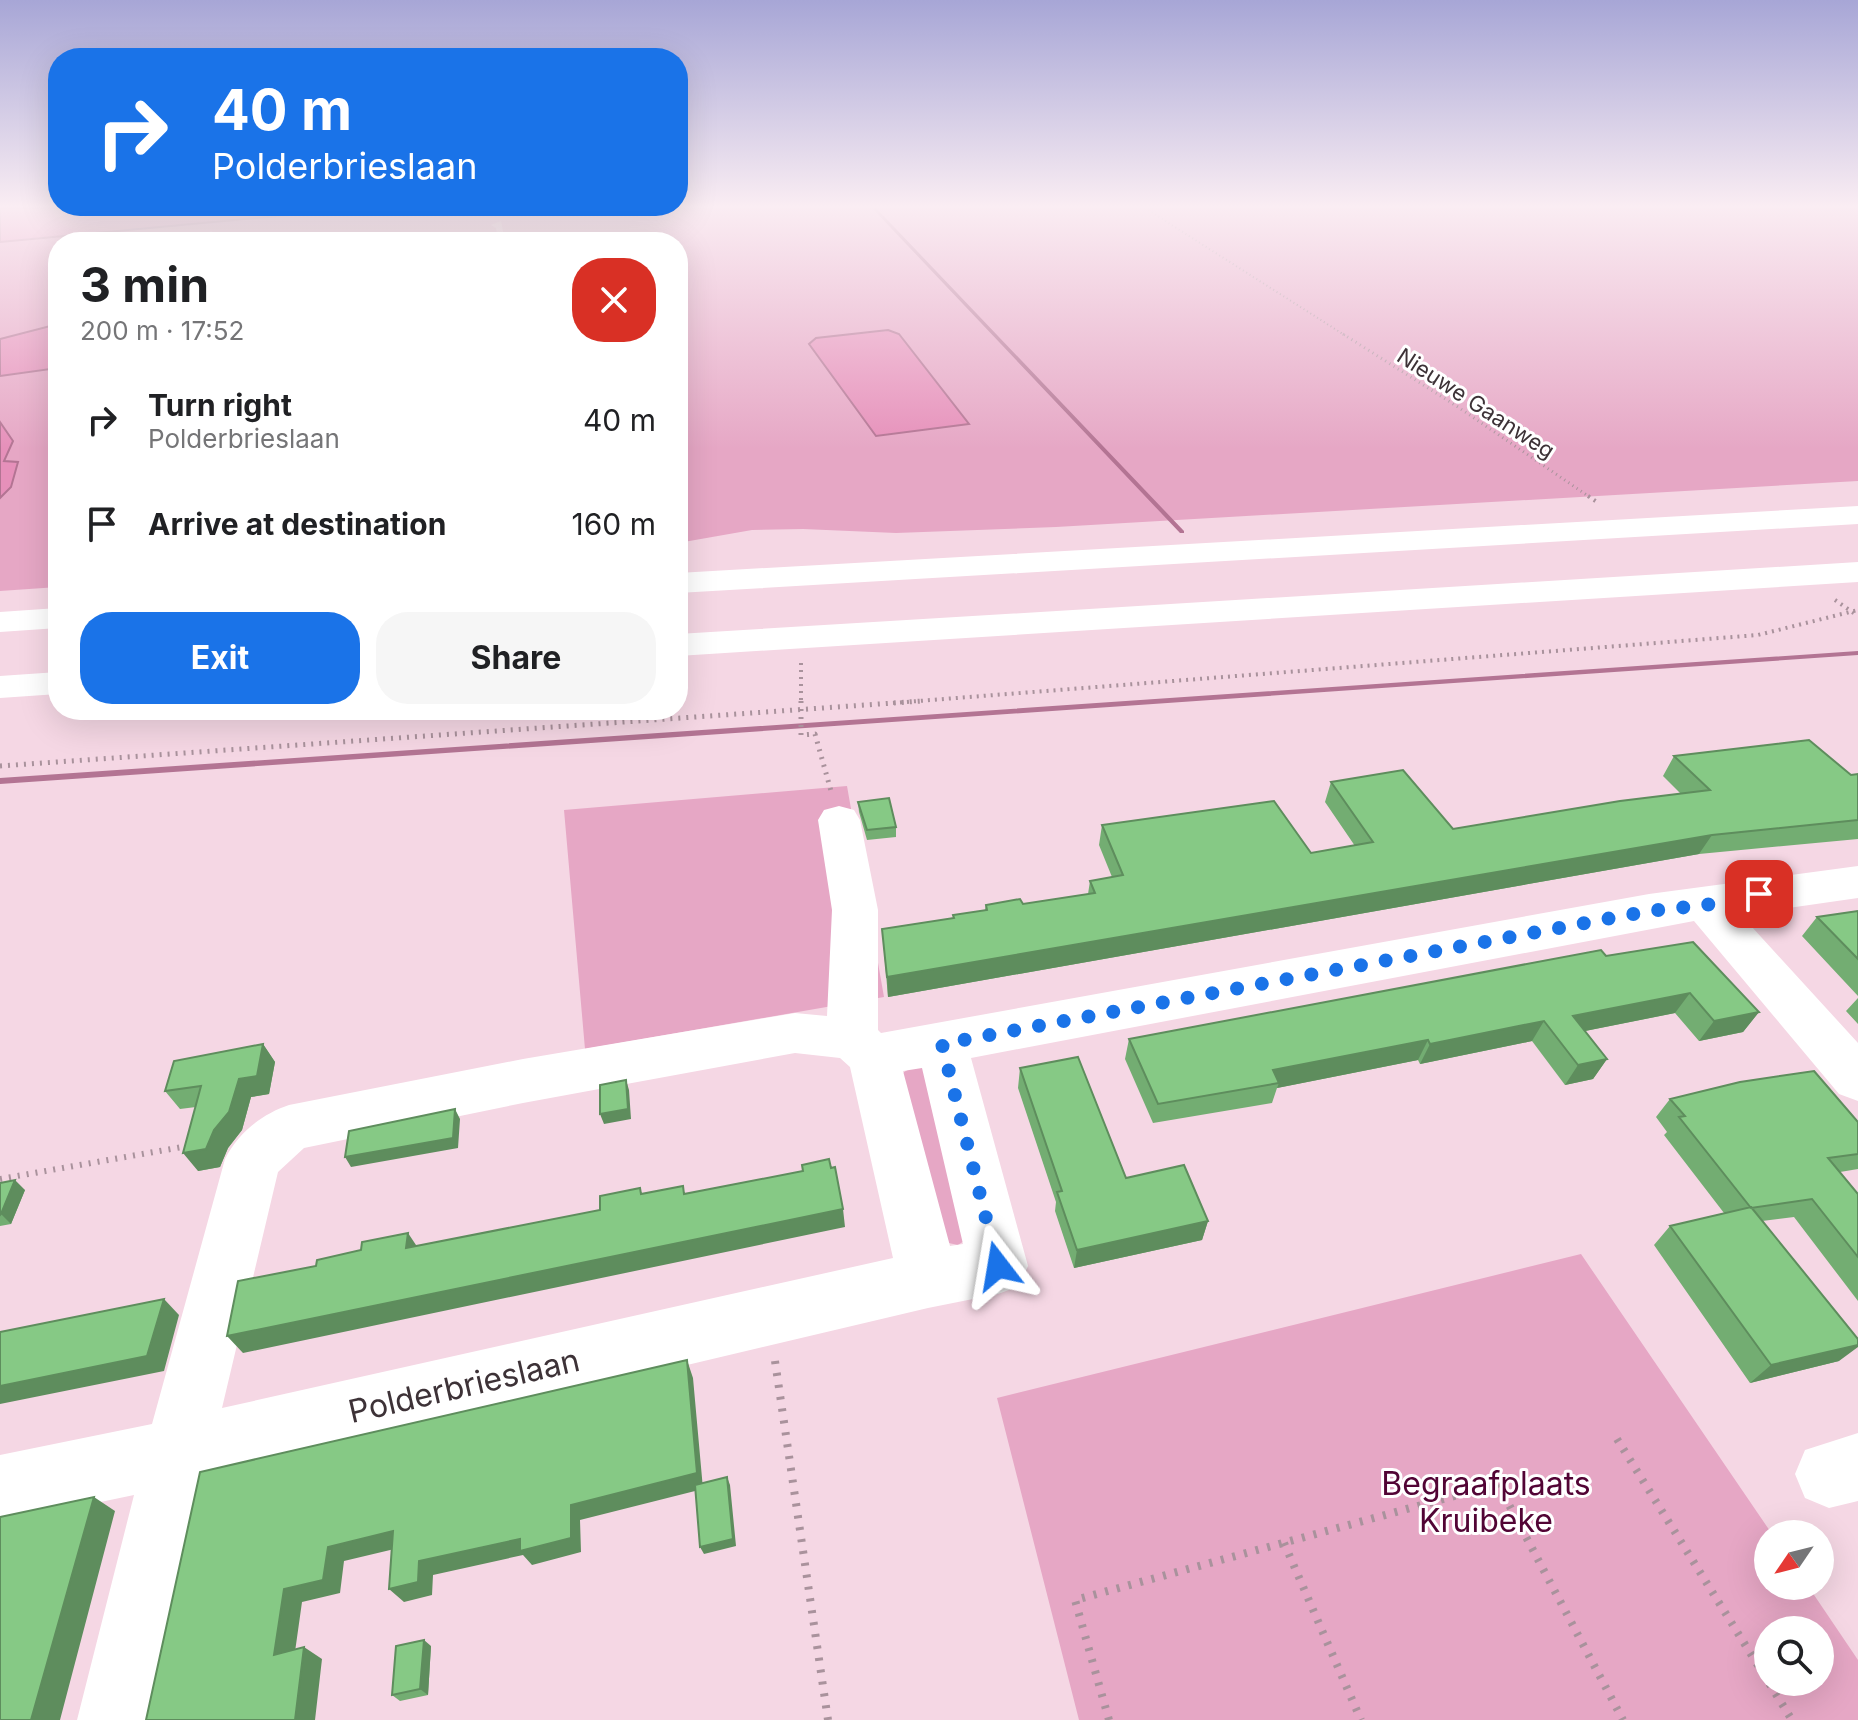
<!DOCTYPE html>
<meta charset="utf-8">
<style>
:root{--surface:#fff;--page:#f6f6f6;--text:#202124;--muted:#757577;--accent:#1a73e8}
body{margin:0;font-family:Inter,sans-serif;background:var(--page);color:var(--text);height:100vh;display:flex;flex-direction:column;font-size:30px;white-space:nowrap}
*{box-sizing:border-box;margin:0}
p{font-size:26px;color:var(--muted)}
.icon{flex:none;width:44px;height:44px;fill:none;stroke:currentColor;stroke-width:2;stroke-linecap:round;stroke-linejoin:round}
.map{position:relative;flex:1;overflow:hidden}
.drawer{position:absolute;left:48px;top:232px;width:640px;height:488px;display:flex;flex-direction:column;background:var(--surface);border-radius:32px;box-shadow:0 8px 32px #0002}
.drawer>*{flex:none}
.guide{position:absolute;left:48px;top:48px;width:640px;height:168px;border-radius:32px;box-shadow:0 8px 32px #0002;background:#1a73e8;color:#fff;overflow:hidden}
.needle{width:52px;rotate:235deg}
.buttons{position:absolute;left:1754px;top:1520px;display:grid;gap:16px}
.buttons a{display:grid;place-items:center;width:80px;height:80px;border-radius:50%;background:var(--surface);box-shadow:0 8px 32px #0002;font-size:40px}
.pin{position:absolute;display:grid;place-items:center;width:68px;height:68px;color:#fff;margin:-34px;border-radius:16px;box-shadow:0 4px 12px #0006}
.me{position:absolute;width:88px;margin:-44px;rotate:346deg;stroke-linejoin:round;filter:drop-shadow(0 0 6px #0008)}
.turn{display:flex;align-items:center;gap:28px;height:168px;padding:0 32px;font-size:36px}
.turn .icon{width:104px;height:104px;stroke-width:2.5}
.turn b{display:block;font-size:56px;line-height:68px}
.round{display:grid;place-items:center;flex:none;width:84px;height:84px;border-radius:32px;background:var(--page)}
.headline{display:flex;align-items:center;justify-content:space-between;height:136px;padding:0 32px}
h1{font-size:48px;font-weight:700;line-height:60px}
.button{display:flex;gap:16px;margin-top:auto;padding:16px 32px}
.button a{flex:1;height:92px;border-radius:32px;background:var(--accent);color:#fff;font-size:32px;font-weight:700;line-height:92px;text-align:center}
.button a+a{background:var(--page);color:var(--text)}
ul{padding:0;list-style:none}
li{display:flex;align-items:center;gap:24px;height:104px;padding:0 32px}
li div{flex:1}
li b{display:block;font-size:30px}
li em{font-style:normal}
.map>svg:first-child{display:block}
.green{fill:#e6a7c5;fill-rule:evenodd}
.water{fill:#e690ba;stroke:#b37493;stroke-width:2}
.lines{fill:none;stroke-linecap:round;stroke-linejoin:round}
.stream{fill:#b37493;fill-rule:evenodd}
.path-far5{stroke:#a9929c;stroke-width:2;stroke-dasharray:1 3;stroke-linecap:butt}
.path-far4{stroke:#a9929c;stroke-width:3;stroke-dasharray:1 4;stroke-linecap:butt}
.path-far3{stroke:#a9929c;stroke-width:4;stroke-dasharray:2 5;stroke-linecap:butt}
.path-far2{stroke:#a9929c;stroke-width:5;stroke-dasharray:2 6;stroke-linecap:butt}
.path-far1{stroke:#a9929c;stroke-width:6;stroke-dasharray:2 7;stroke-linecap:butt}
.path{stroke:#a9929c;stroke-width:8;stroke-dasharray:3 9;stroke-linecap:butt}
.minor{fill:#fff;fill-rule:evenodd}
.wall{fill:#73ad72}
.shaded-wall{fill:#5e8d5d}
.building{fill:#86c985;stroke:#5e8d5d;stroke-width:2}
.route{stroke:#1a73e8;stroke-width:14;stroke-dasharray:0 25.2}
.labels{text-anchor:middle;stroke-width:6;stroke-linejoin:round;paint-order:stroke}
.far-street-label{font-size:22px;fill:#3d3237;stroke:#fff}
.near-street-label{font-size:32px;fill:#3d3237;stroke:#fff}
.near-park-label{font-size:32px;fill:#520435;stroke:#fff}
</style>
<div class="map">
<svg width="1858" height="1720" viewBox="0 0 1858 1720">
<rect width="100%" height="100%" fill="#f5d7e4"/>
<!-- green -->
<path class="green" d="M363 208H1858V481L1056 527 896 533 803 529 752 530 678 543V466H683L678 456V242H505L501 221 491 225 496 228 498 242H213L219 236 211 231 192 242H58V324L0 339V242Z
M58 368V587L0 591V498L11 487 17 462H4L13 441 0 422V376Z
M847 786 884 997 585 1049 564 810Z
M913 1067 925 1068 970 1237 958 1245 944 1242 898 1082 904 1072Z
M1581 1254 1772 1534H1768V1586H1808L1858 1660V1720H1079L997 1398ZM1820 1630V1682H1768V1630Z"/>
<!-- water -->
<path class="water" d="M0 208H363L0 242Z
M58 324V368L0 376V339Z
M888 330 899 334 969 424 876 436 809 344 816 338Z
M0 422 13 441 4 461 18 462 11 487 0 498Z"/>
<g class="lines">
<!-- stream -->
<path class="stream" d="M872 208H876L1184 531V533H1180Z
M1858 651V655L0 784V778Z"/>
<!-- path-far5 -->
<path class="path-far5" d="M1145 208 1346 336"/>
<!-- path-far4 -->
<path class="path-far4" d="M1343 334 1458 407 1591 498"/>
<!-- path-far3 -->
<path class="path-far3" d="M1588 496 1597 502
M1835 600 1858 616
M801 663V703
M893 703 1758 635 1858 610"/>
<!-- path-far2 -->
<path class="path-far2" d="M801 701V735L815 734 831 791
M0 766 922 701"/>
<!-- path-far1 -->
<path class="path-far1" d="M0 1179 188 1146"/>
<!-- path -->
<path class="path" d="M775 1361 828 1720
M1617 1439 1792 1720
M1284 1543 1361 1720
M1109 1720 1075 1600 1498 1484 1623 1720"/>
<!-- minor -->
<path class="minor" d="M1858 506V524L678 593V573Z
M1858 562V582L678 656V634Z
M58 608V628L0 632V612Z
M58 672V694L0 698V676Z
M839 806 854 810 860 820 878 910V1030L881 1033 1649 894 1858 866V898L1741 915 1858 1043V1101L1839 1094 1694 921 971 1058 1028 1266 1019 1286 998 1294 928 1308 206 1479 155 1720H77L134 1495 0 1523V1455L152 1424 225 1159C238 1133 262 1114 289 1105L523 1059 795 1013 827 1016 832 910 818 820 824 810ZM795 1053 840 1058 850 1067 893 1258 222 1408 278 1172 304 1148 523 1103ZM922 1068 963 1244 950 1246 903 1071Z
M1858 1433V1501L1829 1508 1805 1498 1795 1474 1805 1450Z"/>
</g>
<!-- wall -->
<path class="wall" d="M1674 756 1851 775 1858 774V839L1699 854 888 997 882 929 953 918V915L985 910 986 905 1023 904 1088 894 1090 881 1112 877 1099 845 1102 825 1311 853 1355 846 1325 802 1331 782 1453 829 1681 794 1663 776Z
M858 802 896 827V837L867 840 859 812Z
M1858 911V996L1802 936 1817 917Z
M1606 956 1759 1012 1743 1032 1699 1041 1675 1013 1585 1031 1607 1059 1593 1079 1565 1085 1532 1041 1420 1064 1418 1060 1277 1088 1272 1103 1153 1123 1125 1059 1129 1039Z
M1858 998V1024L1846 1011Z
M263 1044 275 1062 269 1094 251 1097 242 1130 228 1148 220 1167 198 1171 196 1107 180 1109 165 1091Z
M1020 1068 1126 1178 1208 1221 1202 1240 1074 1268 1055 1211 1056 1202 1018 1088Z
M1670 1099 1858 1122V1169L1840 1172 1858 1194V1301L1794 1217 1762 1221 1839 1361 1750 1383 1654 1245 1670 1226 1724 1213 1664 1135 1667 1132 1656 1117Z
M0 1183 25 1190 11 1224 0 1226Z
M431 1646 428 1695 400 1701 392 1695Z"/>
<!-- shaded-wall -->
<path class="shaded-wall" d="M1712 835 1699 854 888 997 887 977Z
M1690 993 1675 1013 1560 1036 1573 1016Z
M1759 1012 1743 1032 1699 1041 1714 1021Z
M1544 1021 1532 1041 1420 1064 1430 1044Z
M1428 1040 1418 1060 1277 1088 1279 1083 1273 1070Z
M263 1044 275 1062 269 1094 251 1097 242 1130 228 1148 220 1167 198 1171 183 1153 239 1079Z
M1607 1059 1593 1079 1565 1085 1578 1065Z
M626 1080 629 1090 631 1119 604 1124 600 1114Z
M455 1109 460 1119 458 1148 351 1167 345 1157Z
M15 1180 25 1190 11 1224 1 1214Z
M843 1209 845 1227 243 1353 227 1336Z
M1208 1221 1202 1240 1074 1268 1077 1250Z
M408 1233 420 1251 406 1248Z
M164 1299 179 1315 164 1371 0 1404V1386Z
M1858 1345V1347L1839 1361 1750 1383 1771 1365Z
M687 1360 693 1378 703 1489 580 1520 581 1552 532 1565 523 1555 433 1575 432 1595 404 1602 389 1589 419 1561 571 1505Z
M727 1477 730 1485 736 1546 704 1554 700 1547Z
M94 1497 115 1511 60 1720H31Z
M393 1531 407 1546 344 1561 340 1593 302 1602 293 1666 274 1655 284 1589 328 1547Z
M424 1640 431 1646 428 1695 420 1689Z
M304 1647 322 1659 315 1720H295Z"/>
<!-- building -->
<path class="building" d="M1809 740 1851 775 1858 774V820L1712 835 887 977 882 929 954 918 953 915 987 910 986 905 1020 899 1023 904 1095 893 1090 881 1123 875 1102 825 1274 801 1311 853 1373 842 1331 782 1403 770 1453 829 1620 801 1710 790 1674 756Z
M889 798 896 827 867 830 858 802Z
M1858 911V959L1817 917Z
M1693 942 1759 1012 1714 1021 1690 993 1573 1016 1607 1059 1578 1065 1544 1021 1430 1044 1428 1040 1273 1070 1279 1083 1158 1104 1129 1039 1601 950 1606 956Z
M263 1044 257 1076 239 1079 229 1112 214 1130 206 1149 183 1153 201 1086 165 1091 174 1061Z
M1078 1057 1126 1178 1184 1165 1208 1221 1077 1250 1057 1192 1062 1191 1020 1068Z
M1814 1071 1858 1122V1154L1828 1158 1858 1194V1257L1812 1199 1751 1208 1679 1117 1685 1116 1670 1099 1740 1082Z
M626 1080 628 1109 600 1114V1085Z
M455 1109 453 1138 345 1157 349 1131Z
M829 1159 831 1168 835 1167 843 1209 227 1336 238 1281 316 1266 317 1260 361 1250 362 1242 408 1233 406 1248 600 1210V1196L640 1188 641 1194 683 1186 684 1194 803 1171 802 1165Z
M15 1180 1 1214 0 1215V1183Z
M1751 1207 1858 1339V1345L1771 1365 1670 1226Z
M164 1299 147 1356 0 1386V1332Z
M687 1360 697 1473 571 1505V1538L520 1551V1539L419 1561 418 1582 389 1589 393 1531 328 1547 323 1580 284 1589 274 1655 304 1647 295 1720H146L200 1472Z
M727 1477 733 1539 700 1547 695 1485Z
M94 1497 31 1720H0V1517Z
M424 1640 420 1689 392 1695 396 1646Z"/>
<!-- sky -->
<linearGradient id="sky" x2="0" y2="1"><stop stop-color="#a7a6d6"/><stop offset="0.46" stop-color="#faedf3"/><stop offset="1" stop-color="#faedf3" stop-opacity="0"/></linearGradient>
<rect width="1858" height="449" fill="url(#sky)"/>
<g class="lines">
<!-- route -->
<path class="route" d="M998 1266 942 1044 1649 911 1706 905 1759 894"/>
</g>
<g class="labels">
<!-- far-street labels -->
<g class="far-street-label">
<text transform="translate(1476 403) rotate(33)" y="8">Nieuwe Gaanweg</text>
</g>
<!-- near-street labels -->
<g class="near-street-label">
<text transform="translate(464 1386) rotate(-13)" y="11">Polderbrieslaan</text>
</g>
<!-- near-park labels -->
<g class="near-park-label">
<text x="1486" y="1495">Begraafplaats<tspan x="1486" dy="37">Kruibeke</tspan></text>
</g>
</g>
</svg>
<div class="buttons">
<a><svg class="needle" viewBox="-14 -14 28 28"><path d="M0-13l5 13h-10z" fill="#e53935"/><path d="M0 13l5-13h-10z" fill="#757577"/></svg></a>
<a><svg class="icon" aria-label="search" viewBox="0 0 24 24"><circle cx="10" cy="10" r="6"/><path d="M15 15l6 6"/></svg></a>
</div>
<div class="pin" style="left:1759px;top:894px;background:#d93025"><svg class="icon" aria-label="arrive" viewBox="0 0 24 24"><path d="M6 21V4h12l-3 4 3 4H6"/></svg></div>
<svg class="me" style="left:998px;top:1266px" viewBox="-20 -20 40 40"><path d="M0-17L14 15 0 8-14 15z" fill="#1a73e8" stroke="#fff" stroke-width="4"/></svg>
<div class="guide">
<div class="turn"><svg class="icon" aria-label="right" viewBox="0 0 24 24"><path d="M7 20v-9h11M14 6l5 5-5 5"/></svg><div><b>40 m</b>Polderbrieslaan</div></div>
</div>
<section class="drawer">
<div class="headline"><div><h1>3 min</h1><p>200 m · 17:52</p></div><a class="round" style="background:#d93025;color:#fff"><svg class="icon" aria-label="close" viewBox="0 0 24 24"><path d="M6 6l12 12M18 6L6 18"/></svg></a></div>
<ul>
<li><svg class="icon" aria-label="right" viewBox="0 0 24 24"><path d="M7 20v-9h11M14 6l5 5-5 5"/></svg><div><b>Turn right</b><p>Polderbrieslaan</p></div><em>40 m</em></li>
<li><svg class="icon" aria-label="arrive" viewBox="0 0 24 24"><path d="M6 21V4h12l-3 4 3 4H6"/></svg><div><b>Arrive at destination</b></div><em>160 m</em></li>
</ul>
<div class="button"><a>Exit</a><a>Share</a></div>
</section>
</div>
